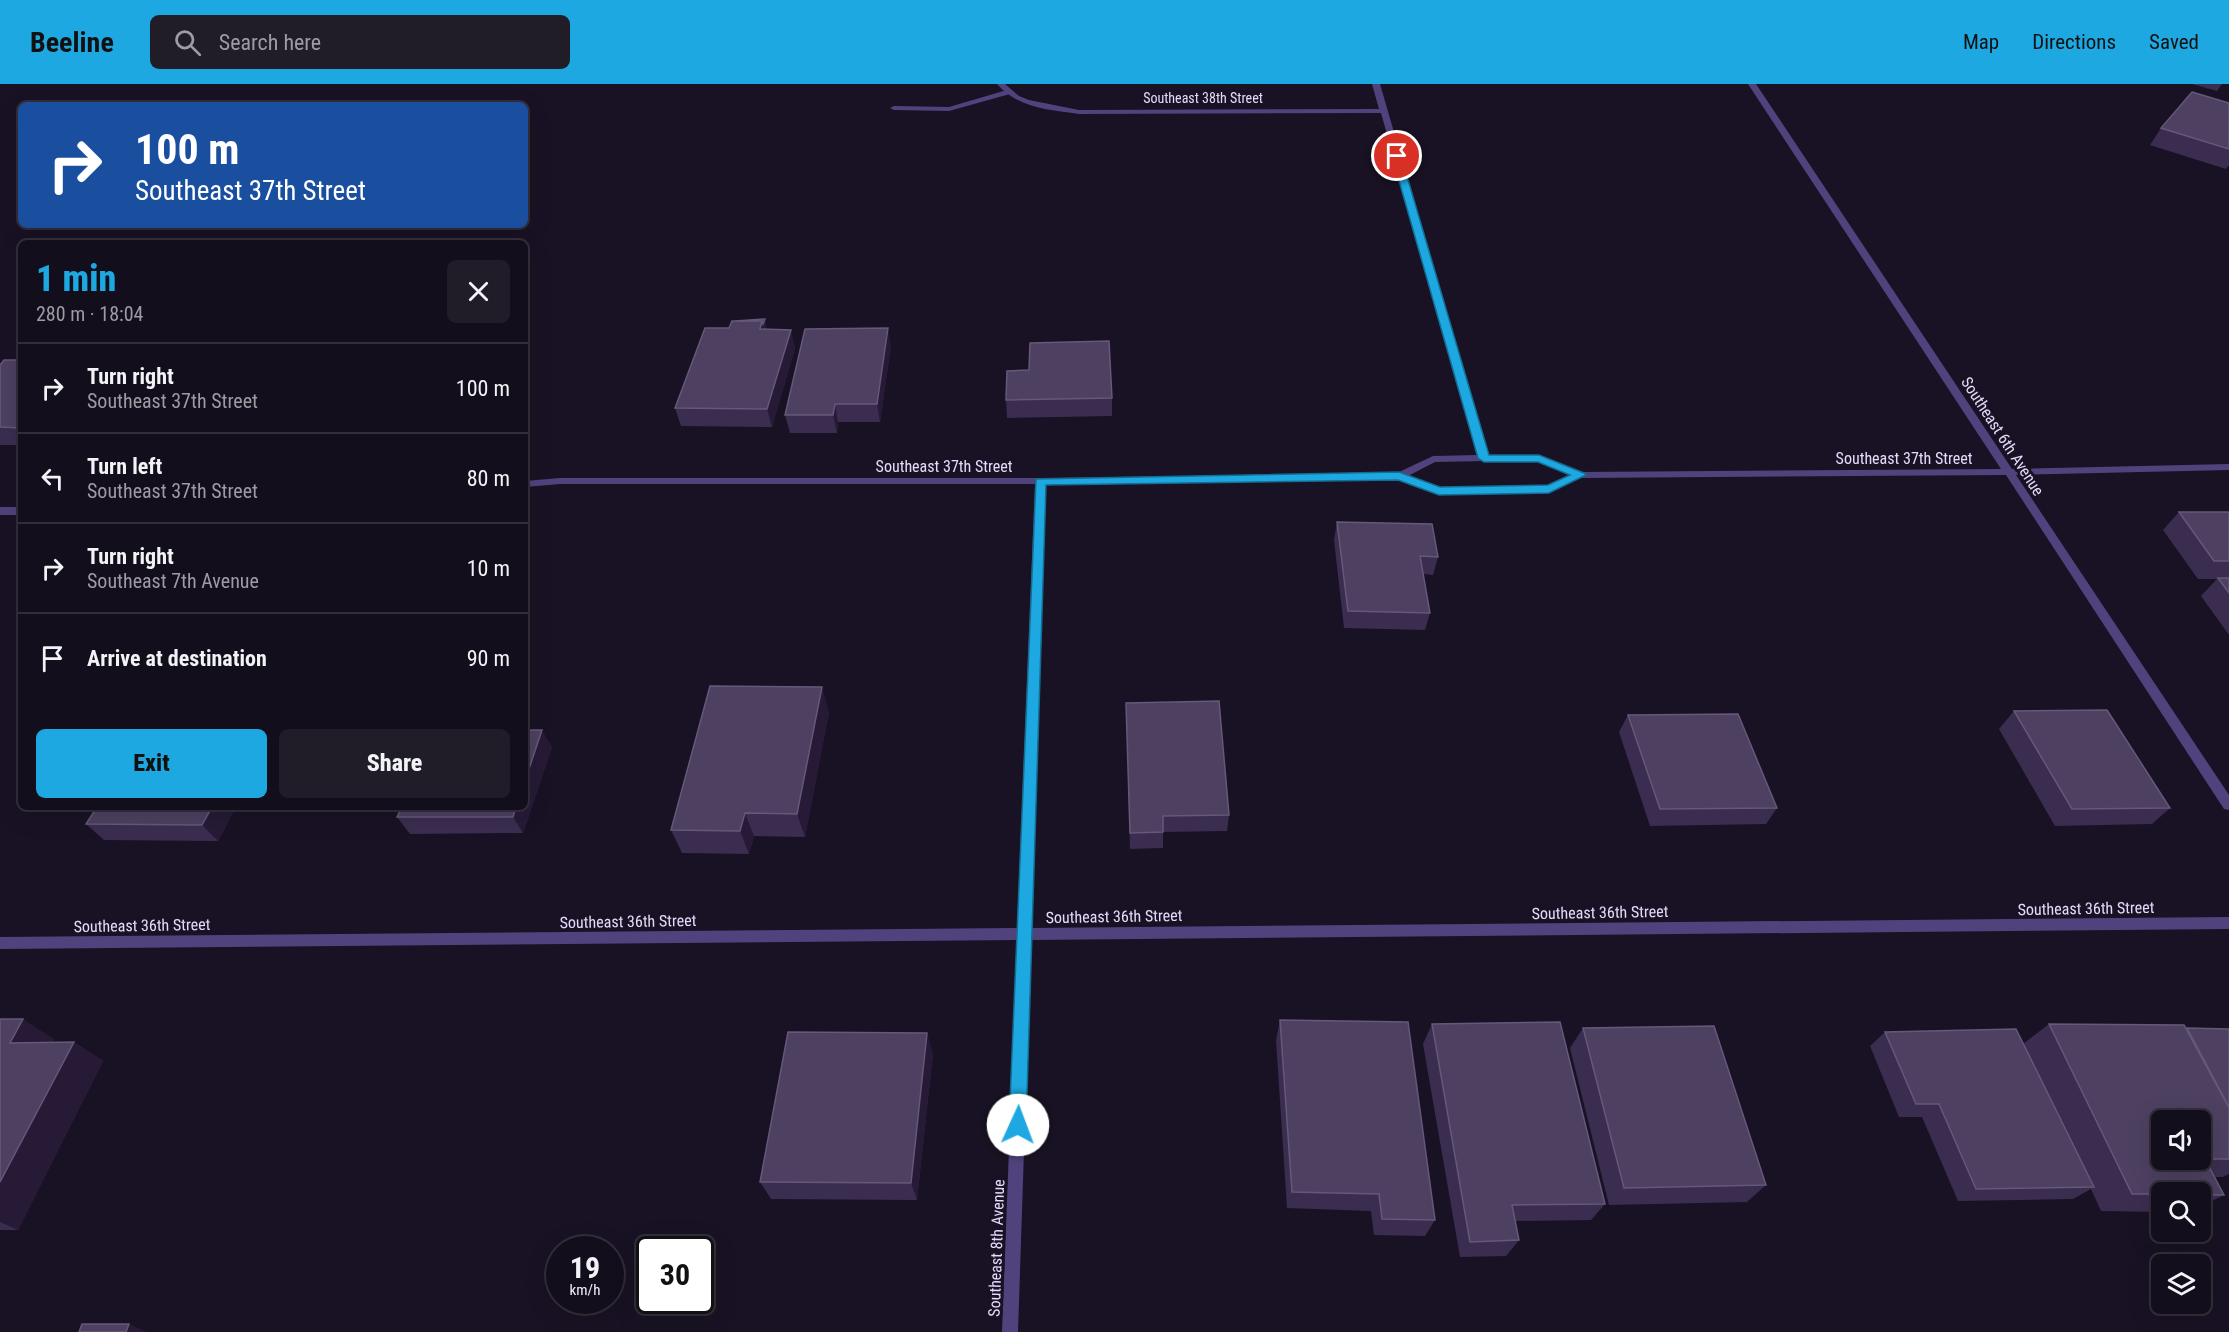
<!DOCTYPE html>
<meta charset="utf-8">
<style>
:root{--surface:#130e1b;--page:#201c28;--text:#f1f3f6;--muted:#9d9ca3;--line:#322e3a;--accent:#1ea8e1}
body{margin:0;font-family:"Roboto Condensed",sans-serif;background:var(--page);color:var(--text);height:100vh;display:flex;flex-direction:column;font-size:22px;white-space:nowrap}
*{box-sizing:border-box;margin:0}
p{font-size:20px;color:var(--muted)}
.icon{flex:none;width:33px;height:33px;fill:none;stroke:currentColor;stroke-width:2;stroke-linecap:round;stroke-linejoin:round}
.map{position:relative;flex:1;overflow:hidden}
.side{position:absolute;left:18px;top:156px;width:510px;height:570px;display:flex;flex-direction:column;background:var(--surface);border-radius:9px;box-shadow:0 6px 24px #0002,0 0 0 2px var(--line)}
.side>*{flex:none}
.top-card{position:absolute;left:18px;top:18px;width:510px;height:126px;border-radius:9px;box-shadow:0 6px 24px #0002,0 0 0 2px var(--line);background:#1a4fa0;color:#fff;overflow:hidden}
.controls{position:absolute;left:2151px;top:1026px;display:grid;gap:12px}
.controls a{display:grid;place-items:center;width:60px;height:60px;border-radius:9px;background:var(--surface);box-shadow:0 6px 24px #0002,0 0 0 2px var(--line);font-size:30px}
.speed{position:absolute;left:546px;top:1152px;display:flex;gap:12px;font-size:30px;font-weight:700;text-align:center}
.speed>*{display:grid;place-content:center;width:78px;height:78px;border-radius:50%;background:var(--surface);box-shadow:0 6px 24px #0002,0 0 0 2px var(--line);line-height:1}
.speed small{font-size:15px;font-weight:400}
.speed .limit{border:3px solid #111;border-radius:9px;background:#fff;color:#111}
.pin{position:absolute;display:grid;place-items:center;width:51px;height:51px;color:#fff;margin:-26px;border:3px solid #fff;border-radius:50%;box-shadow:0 2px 6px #0007}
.me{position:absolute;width:66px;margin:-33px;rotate:2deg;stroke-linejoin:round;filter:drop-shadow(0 0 4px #0008)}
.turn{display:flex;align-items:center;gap:21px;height:126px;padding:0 18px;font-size:27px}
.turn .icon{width:78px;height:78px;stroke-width:2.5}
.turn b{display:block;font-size:42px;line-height:51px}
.round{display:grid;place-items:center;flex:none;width:63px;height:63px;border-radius:9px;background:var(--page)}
.headline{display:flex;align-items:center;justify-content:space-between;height:102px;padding:0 18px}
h1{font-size:36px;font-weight:800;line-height:45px;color:var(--accent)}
.button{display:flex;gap:12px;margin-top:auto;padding:12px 18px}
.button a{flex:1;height:69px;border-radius:9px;background:var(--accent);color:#111;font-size:24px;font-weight:800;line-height:69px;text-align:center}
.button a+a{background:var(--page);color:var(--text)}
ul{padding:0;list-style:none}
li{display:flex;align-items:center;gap:18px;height:90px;padding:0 18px;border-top:2px solid var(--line)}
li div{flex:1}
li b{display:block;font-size:22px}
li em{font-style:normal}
header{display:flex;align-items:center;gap:36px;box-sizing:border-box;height:84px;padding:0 30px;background:var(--accent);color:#111}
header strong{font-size:28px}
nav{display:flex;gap:33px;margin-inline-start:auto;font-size:21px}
.search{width:420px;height:54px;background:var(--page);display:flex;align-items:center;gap:15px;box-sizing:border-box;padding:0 21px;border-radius:9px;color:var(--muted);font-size:22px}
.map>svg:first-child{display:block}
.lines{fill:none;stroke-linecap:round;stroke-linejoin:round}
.lane{fill:#50437d;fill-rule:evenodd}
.street{fill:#50437d;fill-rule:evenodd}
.wall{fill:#3b2d4f}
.shaded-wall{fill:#261a36}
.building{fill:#4d4061;stroke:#655879;stroke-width:1.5;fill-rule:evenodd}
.route{fill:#1ea8e1;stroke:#146d92;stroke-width:1.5}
.labels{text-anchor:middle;stroke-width:6;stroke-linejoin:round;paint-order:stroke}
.far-street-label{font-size:14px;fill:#e4dafa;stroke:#191224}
.street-label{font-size:16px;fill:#e4dafa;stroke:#191224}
</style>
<header>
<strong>Beeline</strong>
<div class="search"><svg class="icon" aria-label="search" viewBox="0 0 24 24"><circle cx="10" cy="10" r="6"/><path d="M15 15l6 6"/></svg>Search here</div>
<nav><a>Map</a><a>Directions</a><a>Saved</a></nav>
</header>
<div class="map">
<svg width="2229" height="1248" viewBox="0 0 2229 1248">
<rect width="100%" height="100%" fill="#191224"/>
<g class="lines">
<!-- lane -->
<path class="lane" d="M1007 6H1010V10L949 27 894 26 890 24 894 22 949 23Z"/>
<!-- street -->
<path class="street" d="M997 0H1005L1019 12 1029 16 1079 26 1379 25 1372 0H1380L1488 371H1539L1581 388 2001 385 1748 0H1756L2012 385 2229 380V386L2016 391 2229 711V726L2224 725 2006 391 1581 394 1549 408 1439 410 1398 395 1045 400 1031 844 2229 833V845L1031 856 1018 1248H1002L1017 856 0 865V853L1017 844 1035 400H560L525 403V397L560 394H1040L1397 389 1433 372 1478 371 1381 29 1079 30C1049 26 1018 24 997 0ZM1484 377H1538L1571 391 1548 402 1440 404 1408 392 1435 378Z
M0 423H21V431H0Z"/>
</g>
<!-- wall -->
<path class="wall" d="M2192 0H2222L2217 7Z
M2229 19V81L2226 85 2150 61 2161 44Z
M729 244 767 245 795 264 772 343 681 342 675 324Z
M891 262 880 338H838L837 349H790L785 331Z
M21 276V361H0V281Z
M1112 314V332L1007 334 1006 316Z
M2179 428H2229V551L2201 512 2217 495H2198L2163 446Z
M1337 438 1438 473 1433 491 1423 490 1430 529 1425 546 1344 544 1334 456Z
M1126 619 1229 731 1227 747 1163 748V764L1130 765Z
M2014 627 2170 724 2152 740 2055 742 1999 645Z
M829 628 805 753 754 752 749 770 682 769 671 746Z
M1628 631 1777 724 1766 740 1650 742 1619 648Z
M552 663 523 749 410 750 397 733Z
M97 723H236L218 757 104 756 86 740Z
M0 935 54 955 52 958H74L103 977 18 1146H0Z
M1280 936 1435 1136 1425 1152 1374 1151 1371 1127 1287 1124 1276 956Z
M1432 940 1605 1120 1591 1136 1515 1137 1519 1156 1506 1172 1460 1173 1423 960Z
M2049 940 2186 945 2187 944 2229 945V1090L2223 1093H2214L2224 1111 2200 1123V1108H2162V1128L2101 1127 2091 1105 2073 1115 1958 1117 1922 1033H1899L1870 962 1885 948 2023 960Z
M1583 944 1766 1101 1747 1118 1609 1121 1570 964Z
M933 969 917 1116 771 1115 760 1098Z"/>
<!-- shaded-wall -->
<path class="shaded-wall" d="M765 235 767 245 766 249 760 245 762 237Z
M888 244 891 262 880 338 877 320Z
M791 246 795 264 772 343 767 325Z
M835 320 838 338 837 349 833 331Z
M822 603 829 628 805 753 797 730Z
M542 646 552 663 523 749 513 733 516 723H525V697Z
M212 723H236L218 757 202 741Z
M745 729 754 752 749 770 740 747Z
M23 935 54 955 41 979 10 959Z
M927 949 933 969 917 1116 911 1099Z
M74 958 103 977 18 1146 0 1138V1098Z
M129 1240 147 1248H126Z"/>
<!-- building -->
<path class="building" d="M2192 8 2229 19V65L2161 44Z
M765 235 763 240 762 237H735Z
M732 237H762L760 245 791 246 767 325 675 324 705 244H729Z
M888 244 877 320H835L833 331H785L805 245Z
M1109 257 1112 314 1006 316 1007 287 1029 286 1030 259Z
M4 276H21V344L0 343V281Z
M2179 428H2229V477H2214Z
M1337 438 1432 440 1438 473 1420 472 1430 529 1348 527Z
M2218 494H2229V509Z
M710 602 822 603 797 730 745 729 740 747 671 746Z
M1219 617 1229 731 1163 732V748L1130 749 1126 619Z
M2107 626 2170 724 2072 725 2014 627Z
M1738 630 1777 724 1660 725 1628 631Z
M525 646H542L525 697Z
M97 723H212L202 741 86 740Z
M402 723H516L513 733H397Z
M0 935H23L10 959 74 958 0 1098Z
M1280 936 1408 938 1435 1136 1382 1135 1379 1110 1292 1108Z
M1560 938 1605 1120 1512 1121 1519 1156 1470 1158 1432 940Z
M2049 940 2184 941 2229 1024V1075H2205L2224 1111H2200V1108H2162V1110H2132ZM2162 1036H2200V1076H2162Z
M1714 942 1766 1101 1624 1104 1583 944Z
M2187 944 2229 945V1023Z
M2016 945 2094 1103 1976 1105 1939 1020H1916L1885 948Z
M788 948 927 949 911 1099 760 1098Z
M82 1240H129L126 1248H79Z"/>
<!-- route -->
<path class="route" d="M1397 69 1401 72 1489 371H1539L1584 389 1586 391 1549 409 1439 411 1398 396 1046 401 1026 1041 1024 1047 1018 1049 1012 1047 1009 1041 1036 395 1399 388 1440 403 1548 401 1570 391 1538 378H1484L1478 374 1392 72Z"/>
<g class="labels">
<!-- far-street labels -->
<g class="far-street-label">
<text x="1203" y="19">Southeast 38th Street</text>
</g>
<!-- street labels -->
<g class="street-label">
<text transform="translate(2003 352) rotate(57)" y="6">Southeast 6th Avenue</text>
<text x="1904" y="380">Southeast 37th Street</text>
<text x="944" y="388">Southeast 37th Street</text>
<text transform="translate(2086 824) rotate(-1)" y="6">Southeast 36th Street</text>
<text transform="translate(1600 828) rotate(-1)" y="6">Southeast 36th Street</text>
<text transform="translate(1114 832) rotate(-1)" y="6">Southeast 36th Street</text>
<text transform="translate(628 837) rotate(-1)" y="6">Southeast 36th Street</text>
<text transform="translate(142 841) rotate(-1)" y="6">Southeast 36th Street</text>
<text transform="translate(996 1164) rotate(-88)" y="6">Southeast 8th Avenue</text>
</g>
</g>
</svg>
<div class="controls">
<a><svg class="icon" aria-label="sound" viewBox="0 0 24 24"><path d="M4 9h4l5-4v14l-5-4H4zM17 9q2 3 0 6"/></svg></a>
<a><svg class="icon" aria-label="search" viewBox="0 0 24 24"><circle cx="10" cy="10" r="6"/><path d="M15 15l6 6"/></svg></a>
<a><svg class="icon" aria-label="layers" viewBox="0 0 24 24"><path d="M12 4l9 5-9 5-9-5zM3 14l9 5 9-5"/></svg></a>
</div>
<div class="speed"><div>19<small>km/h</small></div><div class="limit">30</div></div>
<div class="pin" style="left:1397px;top:72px;background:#d93025"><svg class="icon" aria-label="arrive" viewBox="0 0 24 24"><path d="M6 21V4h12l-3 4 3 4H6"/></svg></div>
<svg class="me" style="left:1018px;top:1041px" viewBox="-20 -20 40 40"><circle r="19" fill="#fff"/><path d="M0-13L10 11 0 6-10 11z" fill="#1ea8e1"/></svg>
<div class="top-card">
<div class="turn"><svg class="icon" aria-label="right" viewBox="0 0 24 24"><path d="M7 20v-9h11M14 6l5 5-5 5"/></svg><div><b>100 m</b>Southeast 37th Street</div></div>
</div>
<section class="side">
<div class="headline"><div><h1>1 min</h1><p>280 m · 18:04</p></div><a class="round"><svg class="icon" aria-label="close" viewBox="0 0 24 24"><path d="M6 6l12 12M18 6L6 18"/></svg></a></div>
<ul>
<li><svg class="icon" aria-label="right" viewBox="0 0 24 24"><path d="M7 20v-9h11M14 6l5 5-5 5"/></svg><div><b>Turn right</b><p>Southeast 37th Street</p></div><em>100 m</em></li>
<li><svg class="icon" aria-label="left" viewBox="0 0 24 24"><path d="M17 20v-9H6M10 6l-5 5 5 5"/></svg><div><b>Turn left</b><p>Southeast 37th Street</p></div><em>80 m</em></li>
<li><svg class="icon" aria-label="right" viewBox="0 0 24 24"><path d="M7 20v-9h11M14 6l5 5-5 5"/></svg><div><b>Turn right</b><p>Southeast 7th Avenue</p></div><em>10 m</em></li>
<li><svg class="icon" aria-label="arrive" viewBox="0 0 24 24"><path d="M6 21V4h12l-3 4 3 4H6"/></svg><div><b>Arrive at destination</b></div><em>90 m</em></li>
</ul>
<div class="button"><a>Exit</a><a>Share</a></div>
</section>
</div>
